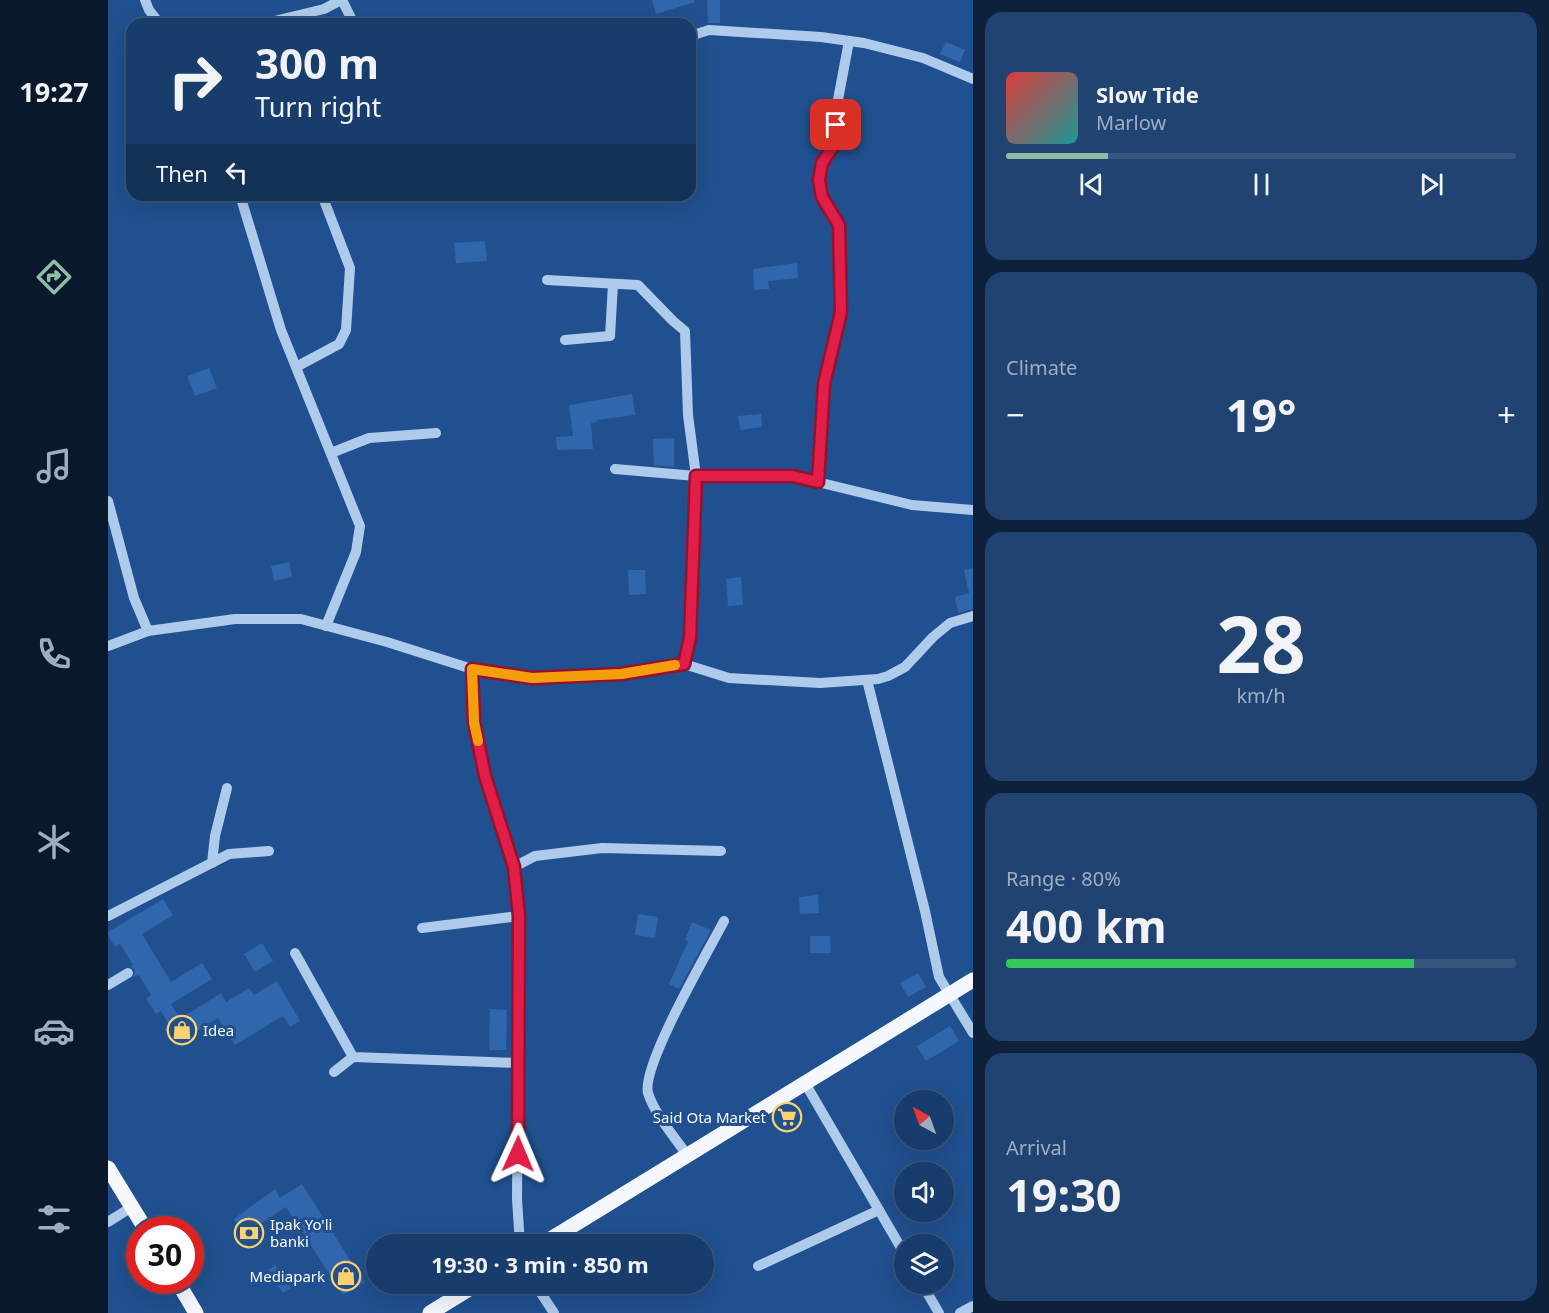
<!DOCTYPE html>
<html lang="en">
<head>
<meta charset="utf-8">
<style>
	:root { --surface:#183c6b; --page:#214371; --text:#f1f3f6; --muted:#9fadc1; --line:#36567e; --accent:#8abfa5 }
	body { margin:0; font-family:"Noto Sans",sans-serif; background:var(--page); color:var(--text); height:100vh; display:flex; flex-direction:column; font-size:22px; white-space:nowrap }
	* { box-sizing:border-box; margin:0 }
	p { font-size:20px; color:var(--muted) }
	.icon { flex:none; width:33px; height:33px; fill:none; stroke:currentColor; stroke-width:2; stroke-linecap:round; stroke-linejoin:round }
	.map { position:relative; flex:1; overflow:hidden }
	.sheet { display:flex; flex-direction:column; gap:12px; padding:12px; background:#0d213b; width:576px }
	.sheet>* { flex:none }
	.top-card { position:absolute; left:18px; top:18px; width:570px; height:183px; border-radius:18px; box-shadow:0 6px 24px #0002,0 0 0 2px var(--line); background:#183c6b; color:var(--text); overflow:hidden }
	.needle { width:39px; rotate:319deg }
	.buttons { position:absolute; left:786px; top:1090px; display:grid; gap:12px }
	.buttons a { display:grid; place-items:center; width:60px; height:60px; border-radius:50%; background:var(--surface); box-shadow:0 6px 24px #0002,0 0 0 2px var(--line); font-size:30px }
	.speed { position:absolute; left:18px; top:1216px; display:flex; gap:12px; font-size:30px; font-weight:700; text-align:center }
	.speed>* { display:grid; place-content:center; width:78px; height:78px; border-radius:50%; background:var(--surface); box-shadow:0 6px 24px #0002,0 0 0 2px var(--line); line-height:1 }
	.speed .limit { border:9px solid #d22; background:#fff; color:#111 }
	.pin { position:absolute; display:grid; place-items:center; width:51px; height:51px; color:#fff; margin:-26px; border-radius:12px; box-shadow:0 3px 9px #0006 }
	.me { position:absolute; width:66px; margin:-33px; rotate:1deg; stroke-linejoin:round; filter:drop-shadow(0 0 4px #0008) }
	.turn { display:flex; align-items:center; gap:21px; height:126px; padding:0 30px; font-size:27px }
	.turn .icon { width:78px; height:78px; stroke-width:2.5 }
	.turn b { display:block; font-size:42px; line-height:51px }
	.then { display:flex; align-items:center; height:57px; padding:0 30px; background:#0003; gap:12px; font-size:22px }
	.big { font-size:45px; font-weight:700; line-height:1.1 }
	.sheet .card { flex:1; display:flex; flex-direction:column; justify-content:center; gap:9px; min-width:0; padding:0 21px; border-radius:18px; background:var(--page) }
	.sheet .dial { align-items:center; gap:0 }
	.dial b { font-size:78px; line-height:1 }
	.song { display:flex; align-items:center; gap:18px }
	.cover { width:72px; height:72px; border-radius:9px; background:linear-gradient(135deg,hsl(0 70% 55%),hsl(180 70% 35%)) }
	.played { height:6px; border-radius:3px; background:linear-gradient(90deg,var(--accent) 20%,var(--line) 20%) }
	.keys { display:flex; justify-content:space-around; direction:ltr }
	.heat { display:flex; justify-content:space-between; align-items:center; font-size:33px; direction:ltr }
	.charge { height:9px; border-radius:4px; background:linear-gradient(90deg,#34c759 80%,var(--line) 0) }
	.trip { position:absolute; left:258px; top:1234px; width:348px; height:60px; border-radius:30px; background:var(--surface); box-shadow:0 6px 24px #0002,0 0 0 2px var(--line); font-weight:700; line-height:60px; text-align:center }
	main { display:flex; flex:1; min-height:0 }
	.tab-bar { display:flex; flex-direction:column; width:108px; justify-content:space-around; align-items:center; background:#0a182b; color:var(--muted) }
	.tab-bar .icon { width:42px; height:42px }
	.tab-bar .on { color:var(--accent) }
	.tab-bar b { font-size:27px; color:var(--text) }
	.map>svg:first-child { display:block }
	.building { fill:#3067ac }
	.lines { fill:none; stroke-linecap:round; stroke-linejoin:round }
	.minor { stroke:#afcbec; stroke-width:10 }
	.major { stroke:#f5f9ff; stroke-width:15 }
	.route-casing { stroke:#92132f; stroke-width:15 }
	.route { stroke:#e11d48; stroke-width:10 }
	.slow { stroke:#f59e0b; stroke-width:10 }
	.labels { text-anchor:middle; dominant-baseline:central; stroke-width:6; stroke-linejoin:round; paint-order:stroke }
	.poi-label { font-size:15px; fill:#fff; stroke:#20508f; text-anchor:start }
</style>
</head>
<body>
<main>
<nav class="tab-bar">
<b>19:27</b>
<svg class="icon on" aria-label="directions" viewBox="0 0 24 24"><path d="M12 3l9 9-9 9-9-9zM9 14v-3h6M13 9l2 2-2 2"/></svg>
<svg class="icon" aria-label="music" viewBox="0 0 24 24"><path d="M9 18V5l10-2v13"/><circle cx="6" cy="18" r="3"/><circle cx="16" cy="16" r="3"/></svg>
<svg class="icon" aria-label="phone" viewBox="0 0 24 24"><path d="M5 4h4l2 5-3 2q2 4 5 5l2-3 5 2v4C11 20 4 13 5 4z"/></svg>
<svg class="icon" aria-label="climate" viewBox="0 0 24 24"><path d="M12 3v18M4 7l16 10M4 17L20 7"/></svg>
<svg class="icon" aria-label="car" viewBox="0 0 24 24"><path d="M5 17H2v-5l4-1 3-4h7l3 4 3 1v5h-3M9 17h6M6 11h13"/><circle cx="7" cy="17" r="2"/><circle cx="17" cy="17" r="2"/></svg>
<svg class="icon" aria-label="filters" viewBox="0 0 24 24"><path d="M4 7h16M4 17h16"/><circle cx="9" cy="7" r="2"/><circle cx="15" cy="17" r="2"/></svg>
</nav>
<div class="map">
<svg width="865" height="1313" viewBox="0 0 865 1313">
	<rect width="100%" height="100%" fill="#20508f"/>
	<g class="building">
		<polygon points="544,0 586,0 587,2 548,14"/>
		<polygon points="599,0 612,0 612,23 600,23"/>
		<polygon points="838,42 857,50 852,62 832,54"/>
		<polygon points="377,241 379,261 348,263 346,243"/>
		<polygon points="689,263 690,278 660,281 661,289 646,290 645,269"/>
		<polygon points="101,368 109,388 87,396 79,376"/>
		<polygon points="524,394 527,415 488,420 489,422 483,423 485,449 449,450 448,437 465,436 461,405"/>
		<polygon points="653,414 654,427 632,430 630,416"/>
		<polygon points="566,438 566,467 546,465 545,439"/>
		<polygon points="181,562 184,577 166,581 163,566"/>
		<polygon points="865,568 865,609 850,613 847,597 861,593 856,570"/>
		<polygon points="520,570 537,570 538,594 521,595"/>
		<polygon points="633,577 635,605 620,606 618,579"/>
		<polygon points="710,895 711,913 692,914 691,897"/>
		<polygon points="55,899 65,915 34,934 63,982 94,963 104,979 63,1004 72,1019 113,993 118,1002 141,988 146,995 169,981 192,1021 182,1027 175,1016 127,1045 110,1018 66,1045 57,1029 62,1026 53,1011 48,1014 38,998 43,995 31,975 26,977 27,970 22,966 25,965 12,944 7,947 0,935 0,932"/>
		<polygon points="530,914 550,917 547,938 527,935"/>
		<polygon points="584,922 603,930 571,989 561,984 580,941 577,940"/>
		<polygon points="702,936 722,936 723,953 702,953"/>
		<polygon points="154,943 165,961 147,972 136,954"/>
		<polygon points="810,973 818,987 800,997 792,983"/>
		<polygon points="382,1009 399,1010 398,1050 381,1050"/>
		<polygon points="842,1026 851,1041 818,1061 809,1046"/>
		<polygon points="194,1184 256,1282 235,1295 178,1207 145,1229 152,1240 143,1245 126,1219 167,1189 172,1198"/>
		<polygon points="167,1265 183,1288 175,1293 159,1271"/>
	</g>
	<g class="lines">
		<g class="minor">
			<polyline points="37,0 41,10 52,24"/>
			<polyline points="234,0 246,24"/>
			<polyline points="154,24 216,9 233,0"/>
			<polyline points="582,36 601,30 713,37 756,43 815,58 865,79"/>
			<polyline points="132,195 173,330 252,526 248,552 218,626"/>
			<polyline points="439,280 530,285 565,321 577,331 580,415 588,476 507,469"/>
			<polyline points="457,340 502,336 505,284"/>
			<polyline points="188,367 231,344 238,330 242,268 214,195"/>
			<polyline points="223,453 261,438 328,433"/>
			<polyline points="710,482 716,384 733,312 731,225 714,197 711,180 714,163 727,145 729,105 741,41"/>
			<polyline points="0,501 26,598 40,631"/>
			<polyline points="0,646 40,631 127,619 193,619 279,642 364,669 424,678 513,674 576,664 621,678 712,683 770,679 780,676 797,667 825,637 842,623 865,616"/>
			<polyline points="576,664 582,638 588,476 685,476 804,505 865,510"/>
			<polyline points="364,669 366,722 377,776 406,867 411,916 409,1199 412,1245"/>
			<polyline points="759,680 817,911 831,977 865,1033"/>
			<polyline points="104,863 107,836 119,788"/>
			<polyline points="406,867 427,856 494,848 613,851"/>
			<polyline points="0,916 121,854 161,851"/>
			<polyline points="314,928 411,916"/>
			<polyline points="187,953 245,1057 411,1063"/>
			<polyline points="0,985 20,973"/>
			<polyline points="226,1072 245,1057"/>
			<polyline points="697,1083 796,1253"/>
			<path d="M579,1155c-13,-19 -32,-40 -39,-62 -7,-27 61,-143 76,-172"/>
			<polyline points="0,1222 24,1207"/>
			<polyline points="650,1266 771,1210"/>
			<polyline points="427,1284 446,1313"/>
			<polyline points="814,1284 831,1313"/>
			<polyline points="852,1313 865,1306"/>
		</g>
		<g class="major">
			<polyline points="0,1168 38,1230"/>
			<polyline points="433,1245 865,980"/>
			<polyline points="69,1281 88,1313"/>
			<polyline points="322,1313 369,1284"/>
		</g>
	</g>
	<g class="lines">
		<g class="route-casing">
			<polyline id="route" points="410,1154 411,916 406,867 377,776 366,722 364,669 424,678 513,674 576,664 582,638 588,476 685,476 710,482 716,384 733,312 731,225 714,197 711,180 714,163 726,145 728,125"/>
		</g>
		<use href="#route" class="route"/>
		<polyline class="slow" points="370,741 366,722 364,669 424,678 513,674 567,665"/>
	</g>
	<defs>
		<g id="shop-ring" transform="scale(1.5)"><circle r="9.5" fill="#20508f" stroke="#fad270" stroke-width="1.5"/><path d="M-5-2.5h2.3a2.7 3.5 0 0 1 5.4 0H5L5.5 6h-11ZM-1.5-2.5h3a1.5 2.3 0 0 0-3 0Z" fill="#fad270"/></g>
		<g id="supermarket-ring" transform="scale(1.5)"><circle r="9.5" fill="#20508f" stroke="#fad270" stroke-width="1.5"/><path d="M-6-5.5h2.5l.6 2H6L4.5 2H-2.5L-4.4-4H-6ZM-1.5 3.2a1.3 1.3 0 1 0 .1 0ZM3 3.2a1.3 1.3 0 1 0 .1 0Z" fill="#fad270"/></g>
		<g id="bank-ring" transform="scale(1.5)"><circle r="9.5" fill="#20508f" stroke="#fad270" stroke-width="1.5"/><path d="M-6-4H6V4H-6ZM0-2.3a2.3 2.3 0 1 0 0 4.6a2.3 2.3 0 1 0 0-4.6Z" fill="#fad270"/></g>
	</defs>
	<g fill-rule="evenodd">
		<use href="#shop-ring" x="74" y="1030"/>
		<use href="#supermarket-ring" x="679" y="1117"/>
		<use href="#bank-ring" x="141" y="1233"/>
		<use href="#shop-ring" x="238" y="1276"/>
	</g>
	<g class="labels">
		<g class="poi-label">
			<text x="95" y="1030">Idea</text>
			<text x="658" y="1117" text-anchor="end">Said Ota Market</text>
			<text x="162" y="1224">Ipak Yo'li<tspan x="162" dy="17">banki</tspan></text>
			<text x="217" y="1276" text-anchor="end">Mediapark</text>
		</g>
	</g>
</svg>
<div class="buttons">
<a><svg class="needle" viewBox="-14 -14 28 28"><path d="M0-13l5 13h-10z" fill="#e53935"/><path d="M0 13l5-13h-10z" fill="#9fadc1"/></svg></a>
<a><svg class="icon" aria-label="sound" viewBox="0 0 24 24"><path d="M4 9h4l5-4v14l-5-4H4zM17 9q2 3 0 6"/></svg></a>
<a><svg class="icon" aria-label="layers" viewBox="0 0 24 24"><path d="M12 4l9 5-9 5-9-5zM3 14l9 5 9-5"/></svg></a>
</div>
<div class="speed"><div class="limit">30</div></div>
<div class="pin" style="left:728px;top:125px;background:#d93025"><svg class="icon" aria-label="arrive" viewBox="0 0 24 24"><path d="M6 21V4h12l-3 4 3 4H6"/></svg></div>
<svg class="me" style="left:410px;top:1154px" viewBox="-20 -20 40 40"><path d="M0-17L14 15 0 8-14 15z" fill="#e11d48" stroke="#fff" stroke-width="4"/></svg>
<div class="trip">19:30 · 3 min · 850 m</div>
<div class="top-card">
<div class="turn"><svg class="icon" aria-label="right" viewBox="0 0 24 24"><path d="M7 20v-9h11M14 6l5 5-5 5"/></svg><div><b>300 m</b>Turn right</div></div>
<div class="then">Then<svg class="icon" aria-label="left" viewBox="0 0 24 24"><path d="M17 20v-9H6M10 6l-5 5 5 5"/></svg></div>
</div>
</div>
<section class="sheet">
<div class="card">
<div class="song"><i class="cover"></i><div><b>Slow Tide</b><p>Marlow</p></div></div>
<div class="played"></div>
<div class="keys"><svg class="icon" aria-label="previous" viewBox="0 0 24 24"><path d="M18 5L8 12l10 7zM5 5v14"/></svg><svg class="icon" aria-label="pause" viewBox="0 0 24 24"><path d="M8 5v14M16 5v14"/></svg><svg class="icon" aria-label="next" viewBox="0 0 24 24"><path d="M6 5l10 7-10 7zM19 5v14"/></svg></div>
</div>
<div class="card"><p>Climate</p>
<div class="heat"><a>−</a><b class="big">19°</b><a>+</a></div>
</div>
<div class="card dial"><b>28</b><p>km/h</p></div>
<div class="card"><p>Range · 80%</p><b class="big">400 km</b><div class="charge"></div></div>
<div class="card"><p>Arrival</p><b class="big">19:30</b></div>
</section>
</main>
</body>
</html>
